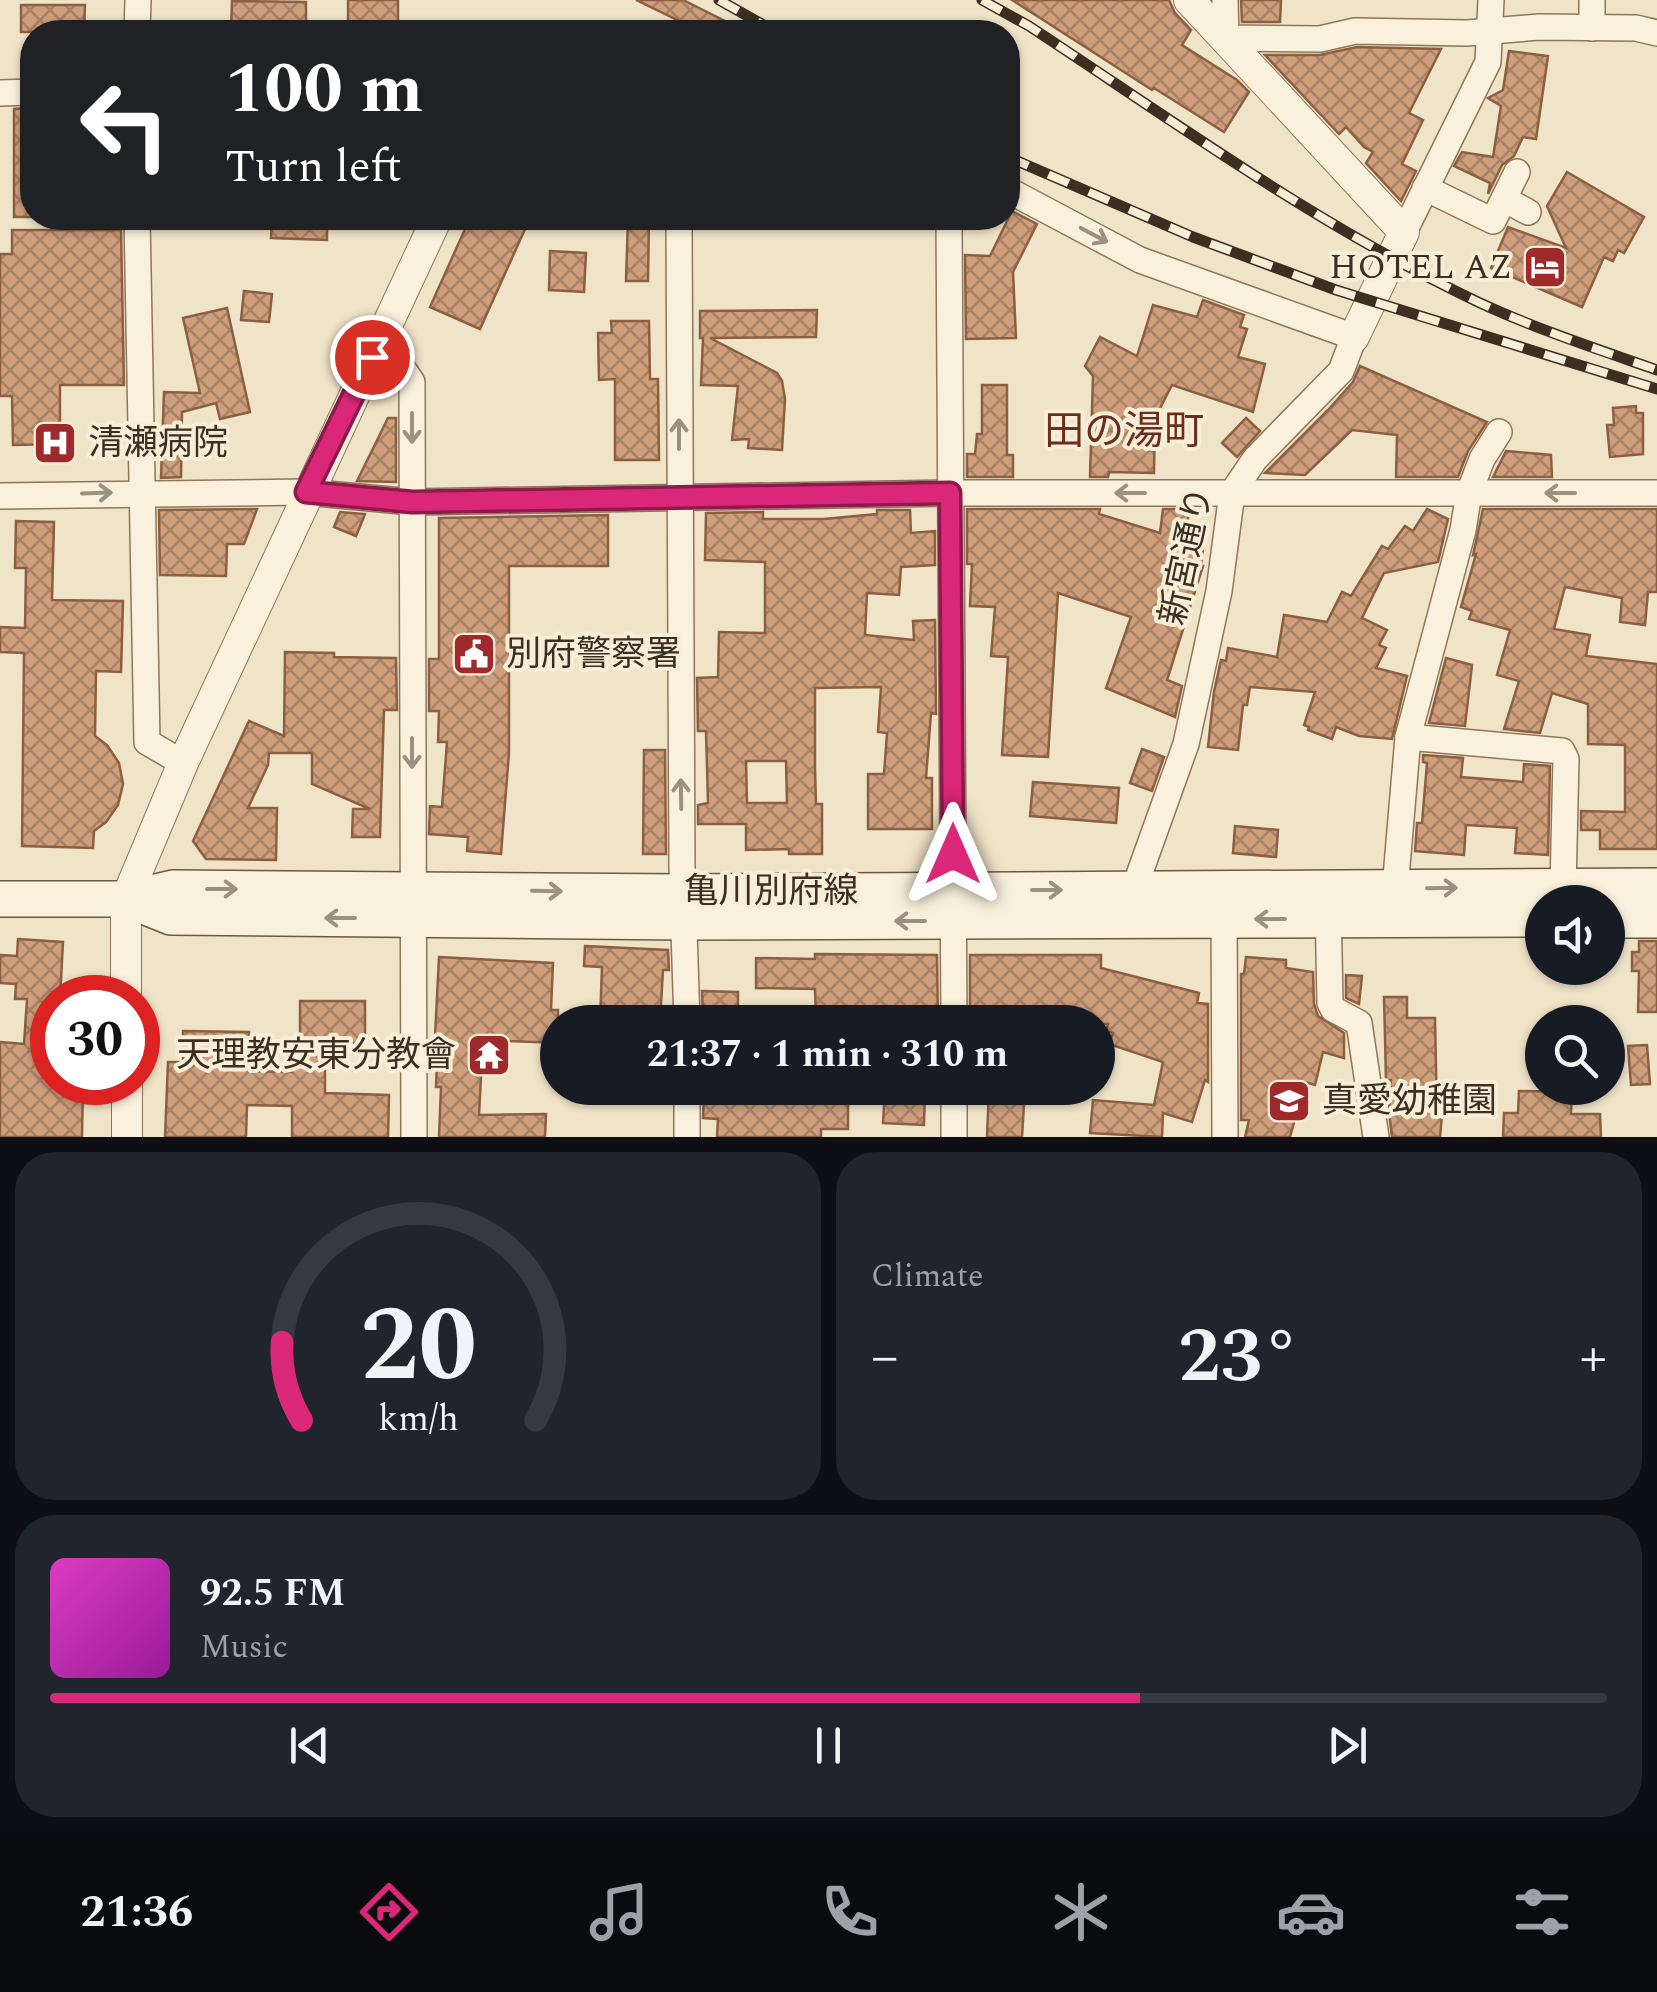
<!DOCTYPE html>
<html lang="en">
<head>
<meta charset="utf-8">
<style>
	:root { --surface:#171b24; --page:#20242c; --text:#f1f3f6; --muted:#9ea1a6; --line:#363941; --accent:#db2777 }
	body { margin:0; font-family:Spectral,"Noto Sans JP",serif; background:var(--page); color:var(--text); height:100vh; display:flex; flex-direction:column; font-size:38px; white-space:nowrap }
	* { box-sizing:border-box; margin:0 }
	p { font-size:32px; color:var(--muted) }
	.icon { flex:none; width:55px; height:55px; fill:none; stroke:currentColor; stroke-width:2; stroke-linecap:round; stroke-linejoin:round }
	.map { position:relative; height:1137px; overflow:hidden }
	.side { display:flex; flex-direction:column; gap:15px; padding:15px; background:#0d0f14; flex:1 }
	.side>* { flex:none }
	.hud { position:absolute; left:20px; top:20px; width:1000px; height:210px; border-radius:40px; box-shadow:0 2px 8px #0004; background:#202124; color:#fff; overflow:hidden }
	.controls { position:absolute; left:1525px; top:885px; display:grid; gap:20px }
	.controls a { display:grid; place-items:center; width:100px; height:100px; border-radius:50%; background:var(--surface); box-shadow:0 2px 8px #0004; font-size:50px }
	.speed { position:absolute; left:30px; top:975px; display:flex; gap:20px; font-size:50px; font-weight:700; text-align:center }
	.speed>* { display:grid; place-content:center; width:130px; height:130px; border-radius:50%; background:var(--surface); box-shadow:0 2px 8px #0004; line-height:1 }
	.speed .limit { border:15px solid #d22; background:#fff; color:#111 }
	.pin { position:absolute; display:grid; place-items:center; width:85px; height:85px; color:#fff; margin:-42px; border:5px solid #fff; border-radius:50%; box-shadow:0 2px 10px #0007 }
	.me { position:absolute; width:110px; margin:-55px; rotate:0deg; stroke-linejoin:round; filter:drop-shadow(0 0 8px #0008) }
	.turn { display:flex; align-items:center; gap:35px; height:210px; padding:0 40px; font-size:45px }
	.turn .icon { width:130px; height:130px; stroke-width:2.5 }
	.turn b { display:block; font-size:70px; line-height:85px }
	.big { font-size:75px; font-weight:700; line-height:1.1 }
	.side .tile { flex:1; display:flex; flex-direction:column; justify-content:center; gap:15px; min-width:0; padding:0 35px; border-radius:40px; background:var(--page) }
	.side .dial { align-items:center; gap:0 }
	.dial svg { height:260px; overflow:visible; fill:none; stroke:var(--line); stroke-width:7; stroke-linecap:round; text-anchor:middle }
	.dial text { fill:var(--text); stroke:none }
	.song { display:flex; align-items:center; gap:30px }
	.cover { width:120px; height:120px; border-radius:15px; background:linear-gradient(135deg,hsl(310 70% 55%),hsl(300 70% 35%)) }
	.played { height:10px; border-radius:5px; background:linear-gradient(90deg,var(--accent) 70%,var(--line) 70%) }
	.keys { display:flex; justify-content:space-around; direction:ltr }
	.heat { display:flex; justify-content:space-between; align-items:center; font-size:55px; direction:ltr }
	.side .tiles { flex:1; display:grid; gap:15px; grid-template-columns:1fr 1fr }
	.tile:last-child { grid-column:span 2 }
	.trip { position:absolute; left:540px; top:1005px; width:575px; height:100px; border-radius:50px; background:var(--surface); box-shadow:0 2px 8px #0004; font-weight:700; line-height:100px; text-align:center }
	.tab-bar { display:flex; height:160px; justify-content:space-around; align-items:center; background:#090b0e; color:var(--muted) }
	.tab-bar .icon { width:70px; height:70px }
	.tab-bar .on { color:var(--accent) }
	.tab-bar b { font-size:45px; color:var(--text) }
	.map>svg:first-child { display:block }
	.building { fill:url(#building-cross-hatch); stroke:#8d5f41; stroke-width:2.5; fill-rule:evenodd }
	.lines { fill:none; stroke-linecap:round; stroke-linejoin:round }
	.minor-casing { stroke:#8d765c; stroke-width:28 }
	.tertiary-casing { stroke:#8d765c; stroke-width:32 }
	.secondary-casing { stroke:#6f573f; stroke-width:38 }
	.minor { stroke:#faf1dc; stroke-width:25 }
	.tertiary { stroke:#faf1dc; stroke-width:30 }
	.secondary { stroke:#faf1dc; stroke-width:35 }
	.rail-casing { stroke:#3d2e20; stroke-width:11 }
	.rail { stroke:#f7eed8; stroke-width:8; stroke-dasharray:22; stroke-linecap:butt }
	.oneway { stroke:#9c907e }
	.route-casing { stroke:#8e194d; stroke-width:25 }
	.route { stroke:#db2777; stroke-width:18 }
	.labels { text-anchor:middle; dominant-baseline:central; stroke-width:8; stroke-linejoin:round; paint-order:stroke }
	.poi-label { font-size:35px; fill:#3d2e20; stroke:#f7eed8; text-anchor:start }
	.street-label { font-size:35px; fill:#3d2e20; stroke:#f7eed8 }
	.quarter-label { font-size:40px; fill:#6b2e1e; stroke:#f7eed8 }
</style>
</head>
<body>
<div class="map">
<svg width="1657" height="1137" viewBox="0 0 1657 1137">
	<defs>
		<pattern id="building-cross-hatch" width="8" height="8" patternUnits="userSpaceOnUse" patternTransform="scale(2.5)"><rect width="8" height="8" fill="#cf9f7d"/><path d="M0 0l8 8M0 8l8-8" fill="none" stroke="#a98266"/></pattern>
	</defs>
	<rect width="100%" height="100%" fill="#f0e4c8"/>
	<g class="building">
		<rect x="348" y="0" width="50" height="32"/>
		<polygon points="636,0 683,0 747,32 702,32"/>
		<polygon points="1012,0 1169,0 1175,13 1191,30 1182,45 1237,80 1249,92 1224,132 1154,88 1152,90"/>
		<polygon points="1241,0 1281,0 1280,22 1242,22"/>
		<polygon points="232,1 306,2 306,32 231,32"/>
		<polygon points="21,5 85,5 84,32 21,32"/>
		<polygon points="1357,47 1441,49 1409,113 1423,120 1402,164 1416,171 1401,201 1366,163 1373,152 1364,147 1346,127 1339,134 1265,55 1320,55"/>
		<polygon points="1509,51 1548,56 1536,139 1523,137 1514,156 1502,165 1488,194 1490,183 1454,166 1462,152 1493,157 1501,106 1488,98 1503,90"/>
		<polygon points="32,108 32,217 14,217 14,109"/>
		<polygon points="1567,172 1644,217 1624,253 1618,250 1613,261 1604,257 1582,307 1491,268 1508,227 1566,248 1547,206"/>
		<polygon points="1012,211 1037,224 1013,272 1016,338 966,339 965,255 990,256"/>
		<polygon points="272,218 327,218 327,240 271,238"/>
		<polygon points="470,218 530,218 480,329 430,307"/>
		<polygon points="628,218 649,218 648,281 626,281"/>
		<polygon points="12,230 121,230 124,385 60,385 60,444 13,445 12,396 0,396 0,254 12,254"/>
		<polygon points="550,251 586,253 584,292 549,290"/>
		<polygon points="244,291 272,294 269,322 241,320"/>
		<polygon points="1203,300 1244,315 1240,327 1247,329 1238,357 1265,364 1253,412 1172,385 1155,418 1154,473 1109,472 1108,477 1090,477 1093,376 1085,366 1100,337 1137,356 1153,305 1197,317"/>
		<polygon points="227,308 250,412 220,419 216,403 182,412 181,477 161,478 164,392 200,393 183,318"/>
		<polygon points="817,310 816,337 710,338 777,373 782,381 785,399 782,450 748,448 749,439 732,440 738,386 701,385 703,338 700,338 700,311"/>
		<polygon points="611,321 649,321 650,379 658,379 659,460 615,460 615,379 599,380 598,333 612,333"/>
		<polygon points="1360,366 1487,422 1468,451 1458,477 1396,477 1397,435 1352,430 1305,475 1265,473 1328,410 1353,382"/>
		<polygon points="982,385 1007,385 1007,455 1013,455 1013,477 967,477 967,454 975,454 977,434 982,434"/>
		<polygon points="1636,406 1636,413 1643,413 1643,454 1610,457 1607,425 1614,425 1613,408"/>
		<polygon points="388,418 396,418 396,482 357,481"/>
		<polygon points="1246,418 1260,431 1237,457 1222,443"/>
		<polygon points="1506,451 1551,455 1552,477 1493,477"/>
		<polygon points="257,509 244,544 227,544 226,576 160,575 159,510"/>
		<polygon points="967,509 1100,509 1099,514 1160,533 1163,509 1189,509 1186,536 1204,538 1201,566 1203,566 1167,680 1182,686 1175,717 1106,688 1131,617 1058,593 1048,757 1002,755 1008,657 991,656 995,607 970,606 972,564 967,564"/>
		<polygon points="1427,509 1448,519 1438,562 1384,573 1362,618 1387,630 1379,645 1386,648 1376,668 1407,676 1392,739 1359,736 1336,727 1332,739 1308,730 1309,727 1304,725 1315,692 1250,687 1247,705 1243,705 1238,750 1208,747 1214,692 1221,660 1226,661 1228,648 1277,657 1284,615 1327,622 1342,592 1351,596 1382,546 1388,549 1405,526 1413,531"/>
		<polygon points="1483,509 1657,509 1657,592 1648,592 1645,625 1620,622 1622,598 1565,587 1554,629 1590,635 1586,656 1657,664 1657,849 1600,849 1600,830 1581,830 1581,811 1625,812 1625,745 1588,744 1588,704 1552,693 1540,733 1504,729 1519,681 1497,675 1510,630 1469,619 1472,611 1461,607 1476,554 1473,555"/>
		<path d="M877,510h33l1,23 24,-2v34l-34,2 -2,28 -32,-2 -2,42 49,5 -1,-19 22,-1 1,94 -5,-1 -5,65h6v51h-64v-55h16l3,-41 -9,-1 3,-45 -66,1v80l1,36h6v50h-33v-5l-43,1v-26h-48v-19l10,-2 -2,-72h-8l-1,-53 21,-1 1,-45 46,1v-71l-60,-2 1,-47 57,-1v7h61l53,-5zM746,761h40l1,42h-40z"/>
		<polygon points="340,512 365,514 356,536 334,527"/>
		<polygon points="608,515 608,566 509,566 509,753 501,854 467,851 468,837 429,834 430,806 442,807 447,742 438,742 439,711 429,711 429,659 439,659 439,518"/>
		<polygon points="16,521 54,522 52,600 123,601 121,672 96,671 95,736 107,745 119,763 123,784 118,805 106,822 94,831 93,848 22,846 24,653 0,652 0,627 25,628 26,568 15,568"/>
		<polygon points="285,652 334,653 334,657 396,658 397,710 384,710 380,837 352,837 353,809 370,809 312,784 312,753 269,753 268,765 248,808 277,808 276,860 206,859 193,841 249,721 284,736"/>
		<polygon points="1446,658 1472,665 1465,726 1429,723"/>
		<polygon points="1142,749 1164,757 1152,791 1130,783"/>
		<polygon points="644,750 665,750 666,854 643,854"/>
		<polygon points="1423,755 1463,758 1461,777 1523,782 1524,764 1550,766 1548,855 1515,853 1517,828 1466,825 1464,855 1415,851 1417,823 1422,823 1427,763 1423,762"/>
		<polygon points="1033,782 1119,788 1116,823 1030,816"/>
		<polygon points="1235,826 1278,830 1276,857 1233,853"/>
		<polygon points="18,939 63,942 60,998 52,998 52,1082 83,1082 82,1137 0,1137 0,1042 24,1044 27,999 15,999 16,984 0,983 0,955 17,956"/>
		<polygon points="1639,941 1657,941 1657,1012 1638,1012 1639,971 1632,971 1632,952 1639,952"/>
		<polygon points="585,946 668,950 669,970 663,970 660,1022 600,1022 602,967 584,966"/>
		<polygon points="815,954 937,955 938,1022 816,1022 815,989 756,988 756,958 815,959"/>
		<polygon points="970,955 1101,955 1101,968 1199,993 1197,1003 1208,1004 1208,1082 1205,1080 1192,1122 1163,1113 1162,1137 1090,1133 1093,1100 1154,1105 1163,1062 1109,1044 1113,1033 1106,1031 1108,1024 970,1022"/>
		<polygon points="439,957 553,963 551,1010 558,1010 558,1043 483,1040 479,1115 546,1114 545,1137 439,1137 441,1087 436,1087 438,1037 435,1037"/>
		<polygon points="1246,957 1286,960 1286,968 1313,972 1314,1004 1318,1016 1344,1033 1344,1058 1323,1052 1315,1085 1305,1082 1290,1137 1245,1137 1249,1120 1241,1120 1241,974 1244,974"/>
		<polygon points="1346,975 1362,976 1359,1004 1346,998"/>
		<polygon points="702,991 738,992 738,1011 731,1011 730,1022 703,1022"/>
		<polygon points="1384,997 1407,997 1407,1018 1435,1018 1437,1115 1442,1115 1440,1137 1392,1137 1389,1112 1391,1080 1386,1080"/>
		<polygon points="300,1001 365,1001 365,1043 325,1043 325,1093 389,1095 388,1137 292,1137 292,1106 247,1105 246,1137 165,1137 168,1062 183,1062 183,1031 249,1032 248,1071 292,1072 292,1055 300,1055"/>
		<polygon points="1647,1045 1650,1084 1631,1085 1628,1046"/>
		<polygon points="704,1088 848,1090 848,1129 821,1129 821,1137 717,1137 718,1119 703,1118"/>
		<polygon points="885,1088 925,1088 924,1125 883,1123"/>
		<polygon points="989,1088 1025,1088 1022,1137 987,1137"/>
		<polygon points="1519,1091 1572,1092 1571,1114 1600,1114 1601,1137 1503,1137 1504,1113 1518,1113"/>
	</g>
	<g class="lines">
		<g class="minor-casing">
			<g id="minor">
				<polyline points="1225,0 1226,38 1320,39 1355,31 1467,33 1539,27 1636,28 1657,33"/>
				<polyline points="1592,0 1592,28"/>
				<polyline points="137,32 138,0"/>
				<polyline points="0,93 32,92"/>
				<polyline points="1425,188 1493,221 1517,172"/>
				<polyline points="1008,190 1140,260 1354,337 1341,371 1255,459 1232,493 1219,591 1186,744 1134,889"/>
				<polyline points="1504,199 1528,212"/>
				<polyline points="137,218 147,742 183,763"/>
				<polyline points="679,218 682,869 687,1022"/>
				<polyline points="949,218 954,1022"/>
				<polyline points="1404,232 1488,62 1491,0"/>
				<polyline points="371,357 399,363 412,382 414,1137"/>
				<polyline points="0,496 306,492 412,502 951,493 1657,493"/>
				<polyline points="1408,737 1562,751 1566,759 1563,888"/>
				<polyline points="1395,889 1408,737 1463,530 1469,493 1482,459 1499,432"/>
				<polyline points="1328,904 1330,1003 1333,1009 1359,1023 1376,1137"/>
				<polyline points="1224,905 1225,1137"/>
				<polyline points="954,1088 954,1137"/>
				<polyline points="687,1137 687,1088"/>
			</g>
		</g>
		<g class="tertiary-casing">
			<g id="tertiary">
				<polyline points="1189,0 1404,232 1354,337"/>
				<polyline points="126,998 126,899 183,763 437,218"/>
				<polyline points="127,1082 127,1137"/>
			</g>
		</g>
		<g class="secondary-casing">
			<g id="secondary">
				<polyline points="0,899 126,899 173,888 683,892 1657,886"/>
				<polyline points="126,899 171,917 685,922 1542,919"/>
				<polyline points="1608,920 1657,920"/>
			</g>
		</g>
		<use href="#minor" class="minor"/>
		<use href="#tertiary" class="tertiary"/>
		<use href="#secondary" class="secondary"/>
		<g class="rail-casing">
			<g id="rail">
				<polyline points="719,0 776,32"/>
				<path d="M982,0l47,26c146,96 291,201 449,276 58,27 119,47 179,68"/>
				<polyline points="1008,157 1193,237 1336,290 1657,389"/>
			</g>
		</g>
		<use href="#rail" class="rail"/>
	</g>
	<defs><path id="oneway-shaft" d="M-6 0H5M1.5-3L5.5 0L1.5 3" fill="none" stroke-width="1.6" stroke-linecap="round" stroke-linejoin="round" transform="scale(2.5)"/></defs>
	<g class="oneway">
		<use href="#oneway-shaft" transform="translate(1094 235) rotate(28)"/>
		<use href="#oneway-shaft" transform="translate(412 428) rotate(90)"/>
		<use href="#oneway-shaft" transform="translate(679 434) rotate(-90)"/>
		<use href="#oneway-shaft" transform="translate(97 493) rotate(-2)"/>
		<use href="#oneway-shaft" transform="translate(1130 493) rotate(180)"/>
		<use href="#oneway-shaft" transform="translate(1560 493) rotate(-180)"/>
		<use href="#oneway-shaft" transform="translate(412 753) rotate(90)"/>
		<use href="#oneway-shaft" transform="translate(681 794) rotate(-91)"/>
		<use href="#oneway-shaft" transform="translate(1442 888) rotate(-1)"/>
		<use href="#oneway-shaft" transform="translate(222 889)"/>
		<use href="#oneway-shaft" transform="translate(1047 890)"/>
		<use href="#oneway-shaft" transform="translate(547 891) rotate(1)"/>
		<use href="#oneway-shaft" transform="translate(340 918) rotate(-180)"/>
		<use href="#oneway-shaft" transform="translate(1270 919) rotate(-180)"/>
		<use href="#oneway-shaft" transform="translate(910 921) rotate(180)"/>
	</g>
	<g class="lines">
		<g class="route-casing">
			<polyline id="route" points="372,357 306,492 412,502 950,493 953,854"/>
		</g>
		<use href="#route" class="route"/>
	</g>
	<defs>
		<g id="hotel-square" transform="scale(2.25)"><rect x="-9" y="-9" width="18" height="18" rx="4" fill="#9e2a2b" stroke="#f7eed8"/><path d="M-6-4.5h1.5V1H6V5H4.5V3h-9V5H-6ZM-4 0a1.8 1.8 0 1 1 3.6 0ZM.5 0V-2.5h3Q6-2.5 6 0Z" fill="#fff"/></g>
		<g id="hospital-square" transform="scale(2.25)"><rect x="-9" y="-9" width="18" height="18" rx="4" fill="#9e2a2b" stroke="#f7eed8"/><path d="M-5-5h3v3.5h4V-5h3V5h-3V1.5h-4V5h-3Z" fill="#fff"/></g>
		<g id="civic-square" transform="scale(2.25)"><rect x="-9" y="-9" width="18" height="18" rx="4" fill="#9e2a2b" stroke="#f7eed8"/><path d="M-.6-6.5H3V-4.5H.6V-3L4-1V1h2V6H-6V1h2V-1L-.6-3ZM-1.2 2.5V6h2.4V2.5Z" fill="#fff"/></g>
		<g id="temple-square" transform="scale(2.25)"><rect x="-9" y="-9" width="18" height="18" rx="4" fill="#9e2a2b" stroke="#f7eed8"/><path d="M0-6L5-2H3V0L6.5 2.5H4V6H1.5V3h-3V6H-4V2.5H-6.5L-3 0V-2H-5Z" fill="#fff"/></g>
		<g id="school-square" transform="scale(2.25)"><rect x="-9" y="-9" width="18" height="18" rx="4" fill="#9e2a2b" stroke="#f7eed8"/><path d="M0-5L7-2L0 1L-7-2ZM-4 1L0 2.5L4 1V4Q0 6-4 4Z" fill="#fff"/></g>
	</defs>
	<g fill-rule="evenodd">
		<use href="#hotel-square" x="1545" y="267"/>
		<use href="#hospital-square" x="55" y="443"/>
		<use href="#civic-square" x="474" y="654"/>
		<use href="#temple-square" x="489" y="1055"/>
		<use href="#school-square" x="1289" y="1101"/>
	</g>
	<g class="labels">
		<g class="poi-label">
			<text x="1512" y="267" text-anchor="end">HOTEL AZ</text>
			<text x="88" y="443">清瀬病院</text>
			<text x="506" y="654">別府警察署</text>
			<text x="456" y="1055" text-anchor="end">天理教安東分教會</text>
			<text x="1322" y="1101">真愛幼稚園</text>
		</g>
		<g class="street-label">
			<text transform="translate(1187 556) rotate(-78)">新宮通り</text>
			<text x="771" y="891">亀川別府線</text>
		</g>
		<g class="quarter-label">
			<text x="1124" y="432">田の湯町</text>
		</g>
	</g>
</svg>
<div class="controls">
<a><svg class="icon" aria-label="sound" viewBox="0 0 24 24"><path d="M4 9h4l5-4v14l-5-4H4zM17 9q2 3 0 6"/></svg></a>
<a><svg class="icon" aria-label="search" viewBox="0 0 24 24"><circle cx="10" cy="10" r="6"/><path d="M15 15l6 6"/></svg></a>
</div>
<div class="speed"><div class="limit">30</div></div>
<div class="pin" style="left:372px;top:357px;background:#d93025"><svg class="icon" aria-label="arrive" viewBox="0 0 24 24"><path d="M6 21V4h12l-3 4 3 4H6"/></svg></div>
<svg class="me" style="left:953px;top:854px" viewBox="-20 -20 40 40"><path d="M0-17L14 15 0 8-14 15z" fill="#db2777" stroke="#fff" stroke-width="4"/></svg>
<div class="trip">21:37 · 1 min · 310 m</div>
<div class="hud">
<div class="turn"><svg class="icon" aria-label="left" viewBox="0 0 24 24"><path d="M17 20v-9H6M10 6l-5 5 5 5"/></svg><div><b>100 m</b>Turn left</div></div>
</div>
</div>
<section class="side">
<div class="tiles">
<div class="tile dial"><svg viewBox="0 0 100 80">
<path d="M14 69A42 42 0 1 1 86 69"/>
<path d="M14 69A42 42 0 0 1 8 45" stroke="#db2777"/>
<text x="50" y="56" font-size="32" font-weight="700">20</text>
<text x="50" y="72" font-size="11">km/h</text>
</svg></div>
<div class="tile"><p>Climate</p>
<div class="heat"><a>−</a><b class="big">23°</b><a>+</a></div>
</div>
<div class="tile">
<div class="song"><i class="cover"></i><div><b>92.5 FM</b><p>Music</p></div></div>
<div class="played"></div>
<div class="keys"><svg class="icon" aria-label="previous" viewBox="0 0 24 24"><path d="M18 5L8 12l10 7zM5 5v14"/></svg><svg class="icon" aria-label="pause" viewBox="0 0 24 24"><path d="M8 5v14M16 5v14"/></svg><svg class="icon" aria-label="next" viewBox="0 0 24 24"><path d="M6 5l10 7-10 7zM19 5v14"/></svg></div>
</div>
</div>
</section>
<nav class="tab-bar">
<b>21:36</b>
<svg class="icon on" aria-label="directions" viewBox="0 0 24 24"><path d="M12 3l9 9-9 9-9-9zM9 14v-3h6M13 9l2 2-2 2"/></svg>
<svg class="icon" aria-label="music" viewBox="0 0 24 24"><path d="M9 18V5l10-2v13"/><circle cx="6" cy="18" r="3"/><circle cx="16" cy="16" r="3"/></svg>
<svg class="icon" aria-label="phone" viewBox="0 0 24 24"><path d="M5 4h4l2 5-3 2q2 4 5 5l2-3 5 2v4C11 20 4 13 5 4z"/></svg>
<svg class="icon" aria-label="climate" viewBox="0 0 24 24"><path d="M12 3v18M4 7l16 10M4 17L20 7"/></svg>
<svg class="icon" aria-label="car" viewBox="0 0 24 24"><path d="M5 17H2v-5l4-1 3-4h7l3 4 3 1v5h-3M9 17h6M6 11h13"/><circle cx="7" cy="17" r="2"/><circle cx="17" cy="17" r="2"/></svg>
<svg class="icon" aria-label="filters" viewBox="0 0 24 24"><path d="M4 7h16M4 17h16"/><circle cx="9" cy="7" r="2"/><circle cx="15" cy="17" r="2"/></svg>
</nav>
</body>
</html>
